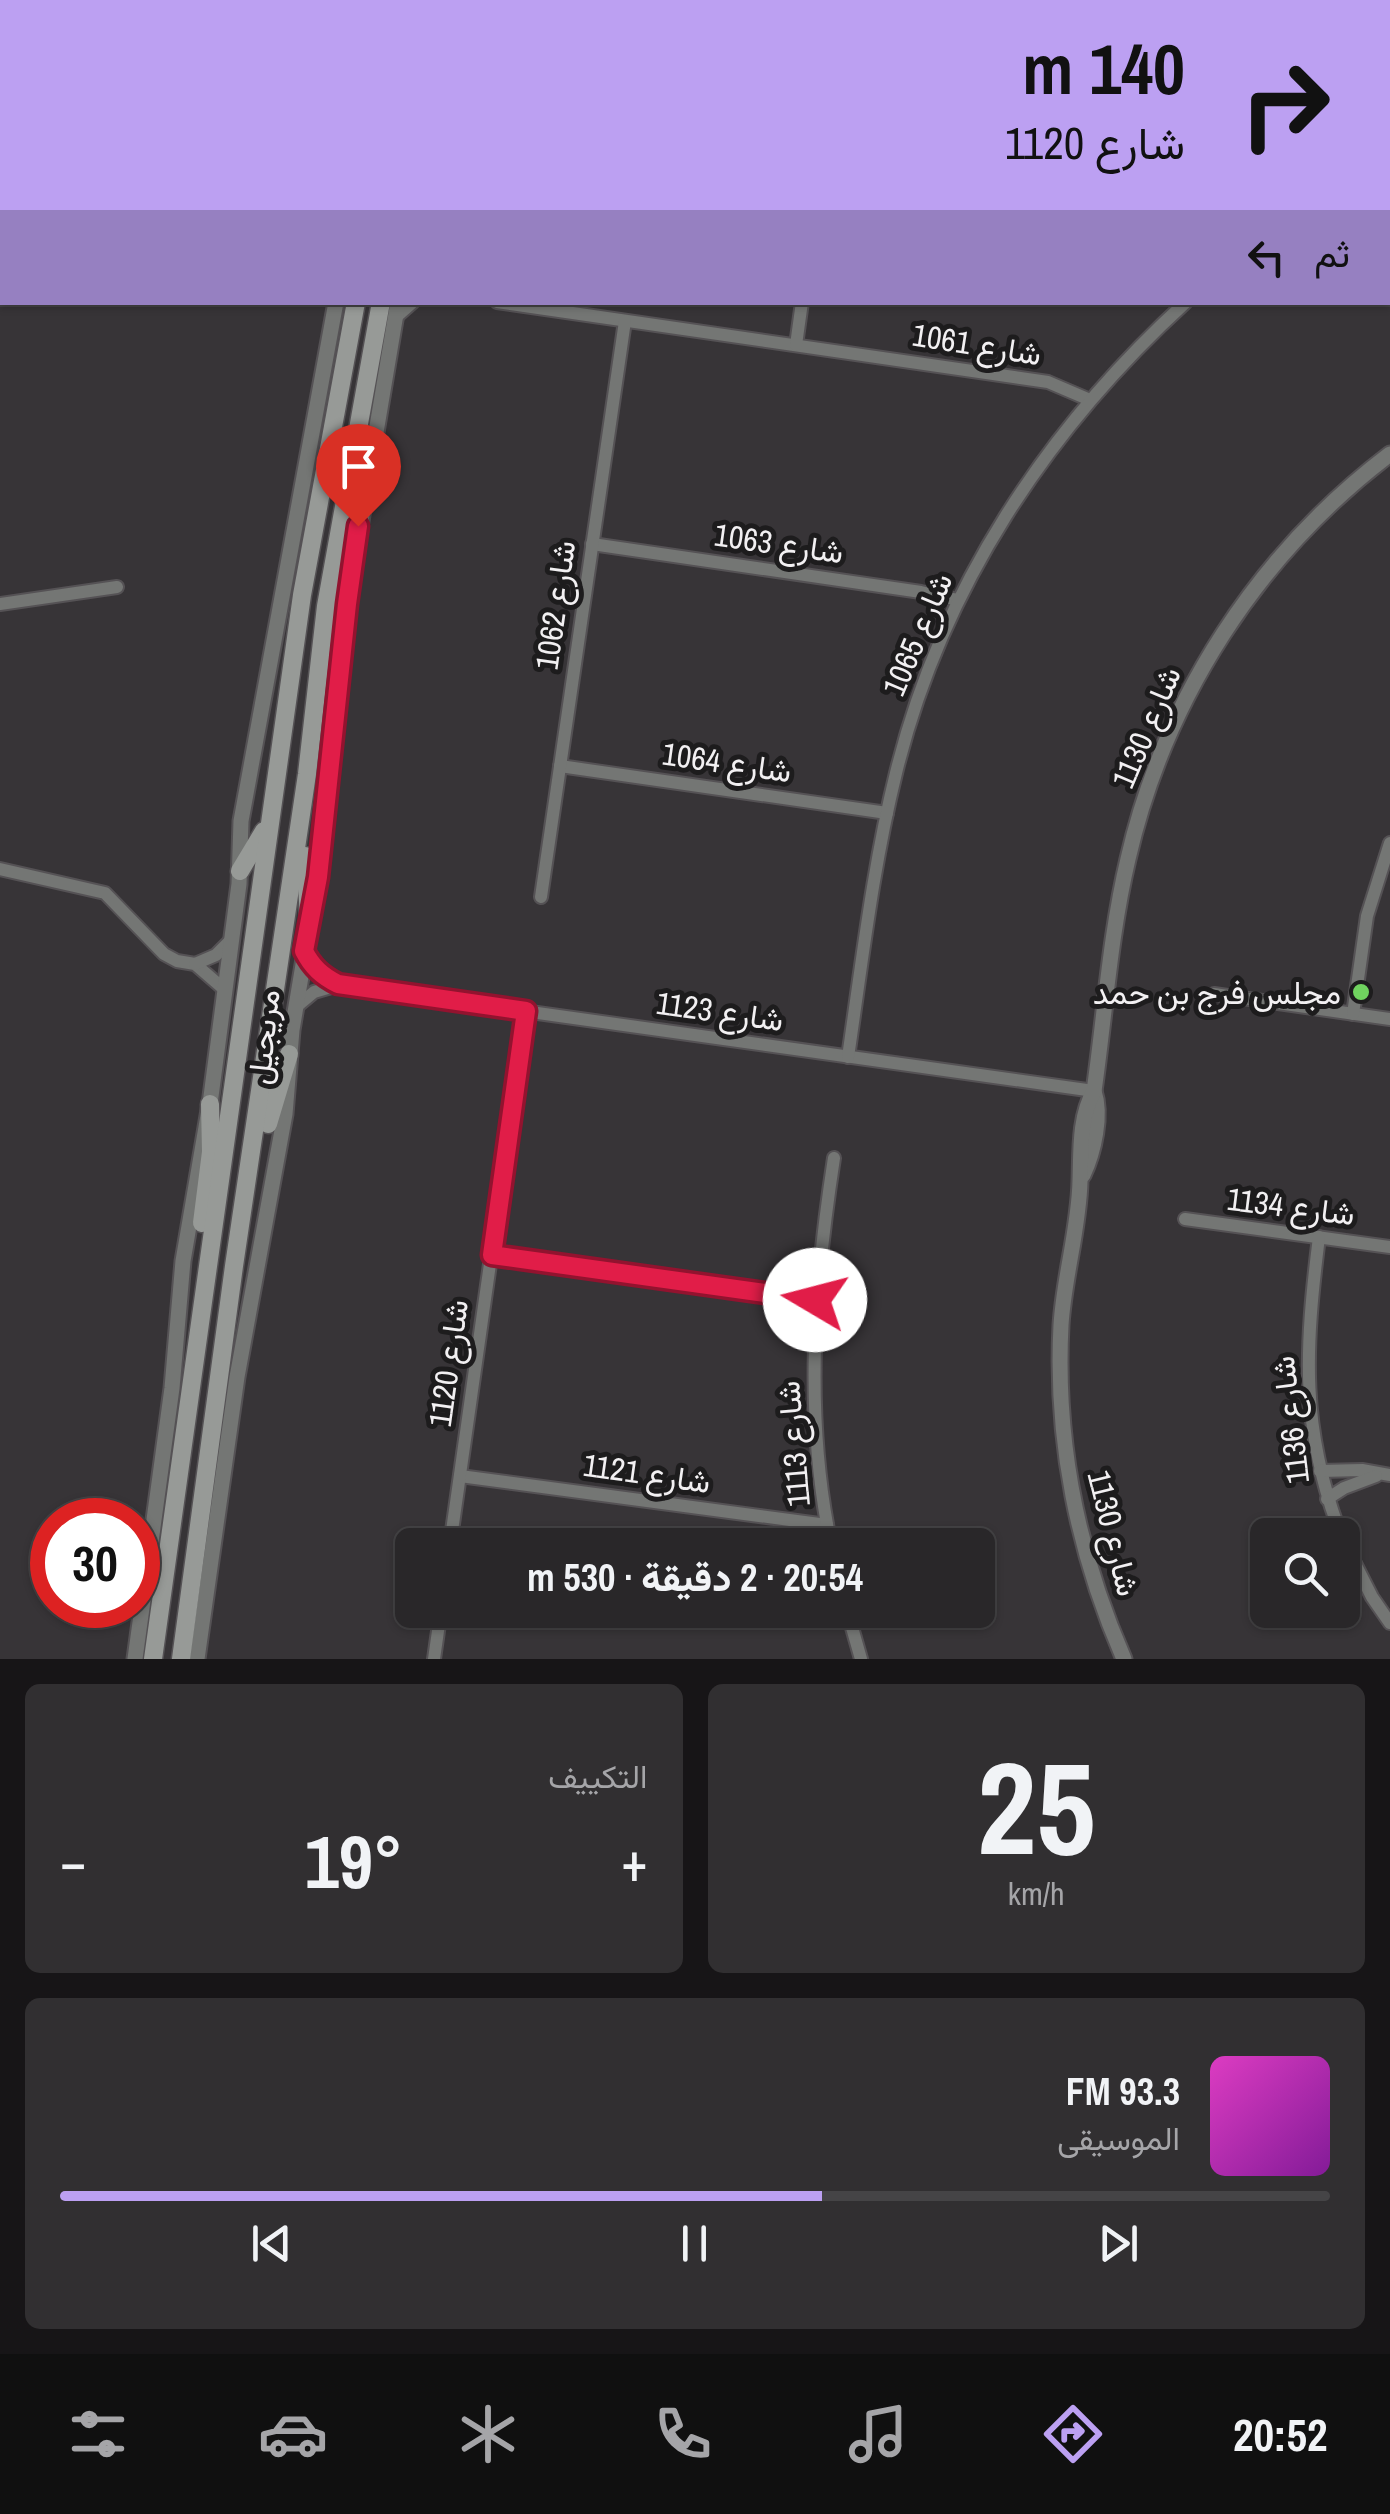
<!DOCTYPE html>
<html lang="ar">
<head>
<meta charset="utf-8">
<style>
	:root { --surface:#292729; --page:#312f31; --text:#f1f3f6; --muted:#a5a5a8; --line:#454446; --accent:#bca0f2 }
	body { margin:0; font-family:"Archivo Narrow",Vazirmatn,sans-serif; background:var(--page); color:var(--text); direction:rtl; height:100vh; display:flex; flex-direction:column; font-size:38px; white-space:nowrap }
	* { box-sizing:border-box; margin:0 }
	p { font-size:32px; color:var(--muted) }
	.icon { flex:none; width:55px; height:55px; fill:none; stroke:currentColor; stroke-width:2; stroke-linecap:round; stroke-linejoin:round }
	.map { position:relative; height:1659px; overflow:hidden; direction:ltr }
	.details { display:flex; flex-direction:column; gap:25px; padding:25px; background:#171517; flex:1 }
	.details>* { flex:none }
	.guide { position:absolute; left:0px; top:0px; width:1390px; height:305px; box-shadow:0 2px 8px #0004,0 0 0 2px var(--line); direction:rtl; background:#bca0f2; color:#111; overflow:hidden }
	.fabs { position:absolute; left:1250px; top:1518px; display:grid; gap:20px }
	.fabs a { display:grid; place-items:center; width:110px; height:110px; border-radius:15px; background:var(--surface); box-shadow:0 2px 8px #0004,0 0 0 2px var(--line); font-size:50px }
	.speed { position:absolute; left:30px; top:1498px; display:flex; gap:20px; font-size:50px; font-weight:700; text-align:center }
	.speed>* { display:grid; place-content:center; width:130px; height:130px; border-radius:50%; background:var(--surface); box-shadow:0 2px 8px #0004,0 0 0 2px var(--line); line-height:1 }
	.speed .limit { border:15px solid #d22; background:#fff; color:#111 }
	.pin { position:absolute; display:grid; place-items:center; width:85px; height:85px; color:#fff; margin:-102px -42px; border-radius:50% 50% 50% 0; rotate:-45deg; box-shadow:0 0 10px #0007 }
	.pin .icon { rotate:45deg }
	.me { position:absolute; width:110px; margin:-55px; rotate:278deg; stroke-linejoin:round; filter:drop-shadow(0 0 8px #0008) }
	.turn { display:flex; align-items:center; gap:35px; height:210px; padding:0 40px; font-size:45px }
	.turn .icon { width:130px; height:130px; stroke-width:2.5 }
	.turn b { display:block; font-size:70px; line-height:85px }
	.then { display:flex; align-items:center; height:95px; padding:0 40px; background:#0003; gap:20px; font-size:38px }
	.big { font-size:75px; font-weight:800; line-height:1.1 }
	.details .card { flex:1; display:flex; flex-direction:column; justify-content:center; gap:15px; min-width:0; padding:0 35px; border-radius:15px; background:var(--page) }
	.details .dial { align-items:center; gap:0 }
	.dial b { font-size:130px; line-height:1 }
	.song { display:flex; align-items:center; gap:30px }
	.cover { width:120px; height:120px; border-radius:15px; background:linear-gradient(135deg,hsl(310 70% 55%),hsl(290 70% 35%)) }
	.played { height:10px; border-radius:5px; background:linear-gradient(90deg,var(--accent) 60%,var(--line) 60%) }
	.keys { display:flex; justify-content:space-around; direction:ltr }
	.heat { display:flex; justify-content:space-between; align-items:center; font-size:55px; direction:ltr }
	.details .tiles { flex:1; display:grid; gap:25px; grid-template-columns:1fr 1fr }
	.card:last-child { grid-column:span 2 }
	.trip { position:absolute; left:395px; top:1528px; width:600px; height:100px; border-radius:15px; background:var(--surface); box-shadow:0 2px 8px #0004,0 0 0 2px var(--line); font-weight:800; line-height:100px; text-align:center; direction:rtl }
	.tab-bar { display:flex; height:160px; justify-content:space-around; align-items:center; background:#101010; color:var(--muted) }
	.tab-bar .icon { width:70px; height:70px }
	.tab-bar .active { color:var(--accent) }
	.tab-bar b { font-size:45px; color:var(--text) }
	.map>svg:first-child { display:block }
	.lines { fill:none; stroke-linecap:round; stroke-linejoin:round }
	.minor-casing { stroke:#555255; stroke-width:16 }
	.tertiary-casing { stroke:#555255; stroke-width:19 }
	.secondary-casing { stroke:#555255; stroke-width:21 }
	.minor { stroke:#747674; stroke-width:12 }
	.tertiary { stroke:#747674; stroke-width:15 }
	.secondary { stroke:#979a97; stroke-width:18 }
	.route-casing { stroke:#92132f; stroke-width:25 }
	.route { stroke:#e11d48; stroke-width:18 }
	.poi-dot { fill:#70d35f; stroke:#1d1c1d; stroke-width:4 }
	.labels { text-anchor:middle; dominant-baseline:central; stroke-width:10; stroke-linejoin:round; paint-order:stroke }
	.street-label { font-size:32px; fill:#f2f0f2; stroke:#1d1c1d }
	.poi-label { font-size:32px; fill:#f2f0f2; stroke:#1d1c1d; text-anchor:end }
</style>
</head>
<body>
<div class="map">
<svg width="1390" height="1659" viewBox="0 0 1390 1659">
	<rect width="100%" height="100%" fill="#373437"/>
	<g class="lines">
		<g class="minor-casing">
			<g id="minor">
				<polyline points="671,2 671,0"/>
				<polyline points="1214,2 1218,0"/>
				<polyline points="1388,168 1390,167"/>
				<polyline points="497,302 1048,382 1090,400"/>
				<polyline points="396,317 413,302"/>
				<polyline points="796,345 802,302"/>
				<polyline points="592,544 921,592 958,600"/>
				<polyline points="0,604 117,587"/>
				<polyline points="560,766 887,813"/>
				<polyline points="0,869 105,893 164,954 177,961 195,964 225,990"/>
				<polyline points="541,897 625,321"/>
				<polyline points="304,952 317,971 338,985"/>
				<polyline points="195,964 216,955 232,939"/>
				<polyline points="1214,994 1390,1019"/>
				<polyline points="296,1007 314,992 338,985 1094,1091"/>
				<polyline points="1353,1014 1367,916 1390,843"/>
				<path d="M848,1057c14,-95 25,-191 48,-284 45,-184 151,-344 290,-471"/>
				<polyline points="1185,1219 1390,1247"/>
				<path d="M1319,1237c-14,112 -19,191 22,298"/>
				<polyline points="492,1255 815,1300"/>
				<polyline points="1320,1471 1362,1470 1390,1475"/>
				<polyline points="460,1476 827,1525"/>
				<polyline points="1327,1499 1344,1488 1376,1476"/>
				<polyline points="1342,1538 1372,1597 1390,1623"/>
				<polyline points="450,1545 526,1011"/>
				<path d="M831,1545c-27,-129 -17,-258 3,-387"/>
				<polyline points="847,1610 861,1659"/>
				<polyline points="434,1659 441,1610"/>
			</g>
		</g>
		<g class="tertiary-casing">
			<g id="tertiary">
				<polyline points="445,2 446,0"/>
				<path d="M1083,1175c11,-23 19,-60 11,-84"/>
				<polyline points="135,1659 172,1388 183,1261 210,1104 239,884 241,821 336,302"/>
				<polyline points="197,1659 237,1377 285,1114 292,1030 321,858 347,604 398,302"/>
				<path d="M1124,1659c-46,-105 -69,-219 -63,-334 3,-49 18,-96 19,-144 1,-29 -1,-64 14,-90 11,-77 16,-156 34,-232 37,-161 130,-305 262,-405"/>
			</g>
		</g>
		<g class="secondary-casing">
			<g id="secondary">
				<polyline points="377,1 377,2"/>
				<polyline points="400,2 400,0"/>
				<polyline points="424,2 425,0"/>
				<polyline points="305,856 309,916"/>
				<polyline points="240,871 264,831"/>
				<polyline points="268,1124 289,1054"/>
				<polyline points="202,1223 211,1152 210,1104"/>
				<polyline points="153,1659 302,595 356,302"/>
				<polyline points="181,1659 234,1266 307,774 326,606 381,302"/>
			</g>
		</g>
		<use href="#minor" class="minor"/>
		<use href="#tertiary" class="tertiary"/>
		<use href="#secondary" class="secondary"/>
	</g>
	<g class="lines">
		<g class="route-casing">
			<path id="route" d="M358,526l-11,78 -29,273 -14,74c8,16 18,25 34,33l188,27 -34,244 323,45"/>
		</g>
		<use href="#route" class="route"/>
	</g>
	<circle class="poi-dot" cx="1361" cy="992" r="10"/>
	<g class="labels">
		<g class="street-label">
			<text transform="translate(977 344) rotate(9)">شارع 1061</text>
			<text transform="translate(779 543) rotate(8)">شارع 1063</text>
			<text transform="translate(555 605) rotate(-82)">شارع 1062</text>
			<text transform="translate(917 634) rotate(-67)">شارع 1065</text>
			<text transform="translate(1146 727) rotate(-67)">شارع 1130</text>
			<text transform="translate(727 762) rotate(8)">شارع 1064</text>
			<text transform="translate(720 1011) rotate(8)">شارع 1123</text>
			<text transform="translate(263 1037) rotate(-84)">مريجيل</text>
			<text transform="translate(1291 1206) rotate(7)">شارع 1134</text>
			<text transform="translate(448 1363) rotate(-82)">شارع 1120</text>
			<text transform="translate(1290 1420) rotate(-97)">شارع 1136</text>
			<text transform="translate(793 1444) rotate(-95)">شارع 1113</text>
			<text transform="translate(647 1473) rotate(8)">شارع 1121</text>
			<text transform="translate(1114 1533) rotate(76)">شارع 1130</text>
		</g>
		<g class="poi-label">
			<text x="1341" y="992">مجلس فرج بن حمد</text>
		</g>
	</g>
</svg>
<div class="fabs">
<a><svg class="icon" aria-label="search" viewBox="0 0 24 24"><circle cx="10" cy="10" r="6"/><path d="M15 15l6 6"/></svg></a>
</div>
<div class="speed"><div class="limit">30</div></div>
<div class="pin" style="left:358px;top:526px;background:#d93025"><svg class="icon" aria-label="arrive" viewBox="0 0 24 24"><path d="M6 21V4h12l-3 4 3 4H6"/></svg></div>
<svg class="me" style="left:815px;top:1300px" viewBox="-20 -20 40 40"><circle r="19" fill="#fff"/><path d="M0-13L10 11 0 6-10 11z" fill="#e11d48"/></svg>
<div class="trip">20:54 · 2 دقيقة · 530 m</div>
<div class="guide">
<div class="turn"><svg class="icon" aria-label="right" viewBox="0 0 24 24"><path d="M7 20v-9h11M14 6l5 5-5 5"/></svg><div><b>140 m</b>شارع 1120</div></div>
<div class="then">ثم<svg class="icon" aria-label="left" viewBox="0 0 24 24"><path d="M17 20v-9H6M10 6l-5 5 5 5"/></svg></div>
</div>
</div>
<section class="details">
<div class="tiles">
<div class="card dial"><b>25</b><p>km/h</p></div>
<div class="card"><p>التكييف</p>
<div class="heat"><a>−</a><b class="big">19°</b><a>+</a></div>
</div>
<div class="card">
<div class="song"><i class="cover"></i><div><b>93.3 FM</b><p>الموسيقى</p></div></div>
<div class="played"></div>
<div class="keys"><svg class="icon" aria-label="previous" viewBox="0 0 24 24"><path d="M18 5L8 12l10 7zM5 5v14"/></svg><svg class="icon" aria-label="pause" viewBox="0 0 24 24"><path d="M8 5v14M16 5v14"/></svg><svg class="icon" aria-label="next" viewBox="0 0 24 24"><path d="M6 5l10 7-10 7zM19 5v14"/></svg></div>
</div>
</div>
</section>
<nav class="tab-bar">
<b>20:52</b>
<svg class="icon active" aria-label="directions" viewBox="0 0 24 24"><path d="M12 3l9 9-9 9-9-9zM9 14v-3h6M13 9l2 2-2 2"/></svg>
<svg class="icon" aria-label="music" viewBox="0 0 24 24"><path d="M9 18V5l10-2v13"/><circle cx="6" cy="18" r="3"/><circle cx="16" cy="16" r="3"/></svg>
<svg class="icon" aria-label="phone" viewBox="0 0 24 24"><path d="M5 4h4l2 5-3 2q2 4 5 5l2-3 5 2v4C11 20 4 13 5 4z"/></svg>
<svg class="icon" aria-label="climate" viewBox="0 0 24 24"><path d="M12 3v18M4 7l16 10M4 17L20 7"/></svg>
<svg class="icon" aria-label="car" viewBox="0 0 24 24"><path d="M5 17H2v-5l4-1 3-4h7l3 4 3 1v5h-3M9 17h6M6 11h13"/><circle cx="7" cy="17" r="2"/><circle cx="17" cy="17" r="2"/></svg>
<svg class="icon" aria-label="filters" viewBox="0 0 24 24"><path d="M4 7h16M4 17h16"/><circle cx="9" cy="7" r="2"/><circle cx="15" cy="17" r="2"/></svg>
</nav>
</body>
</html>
